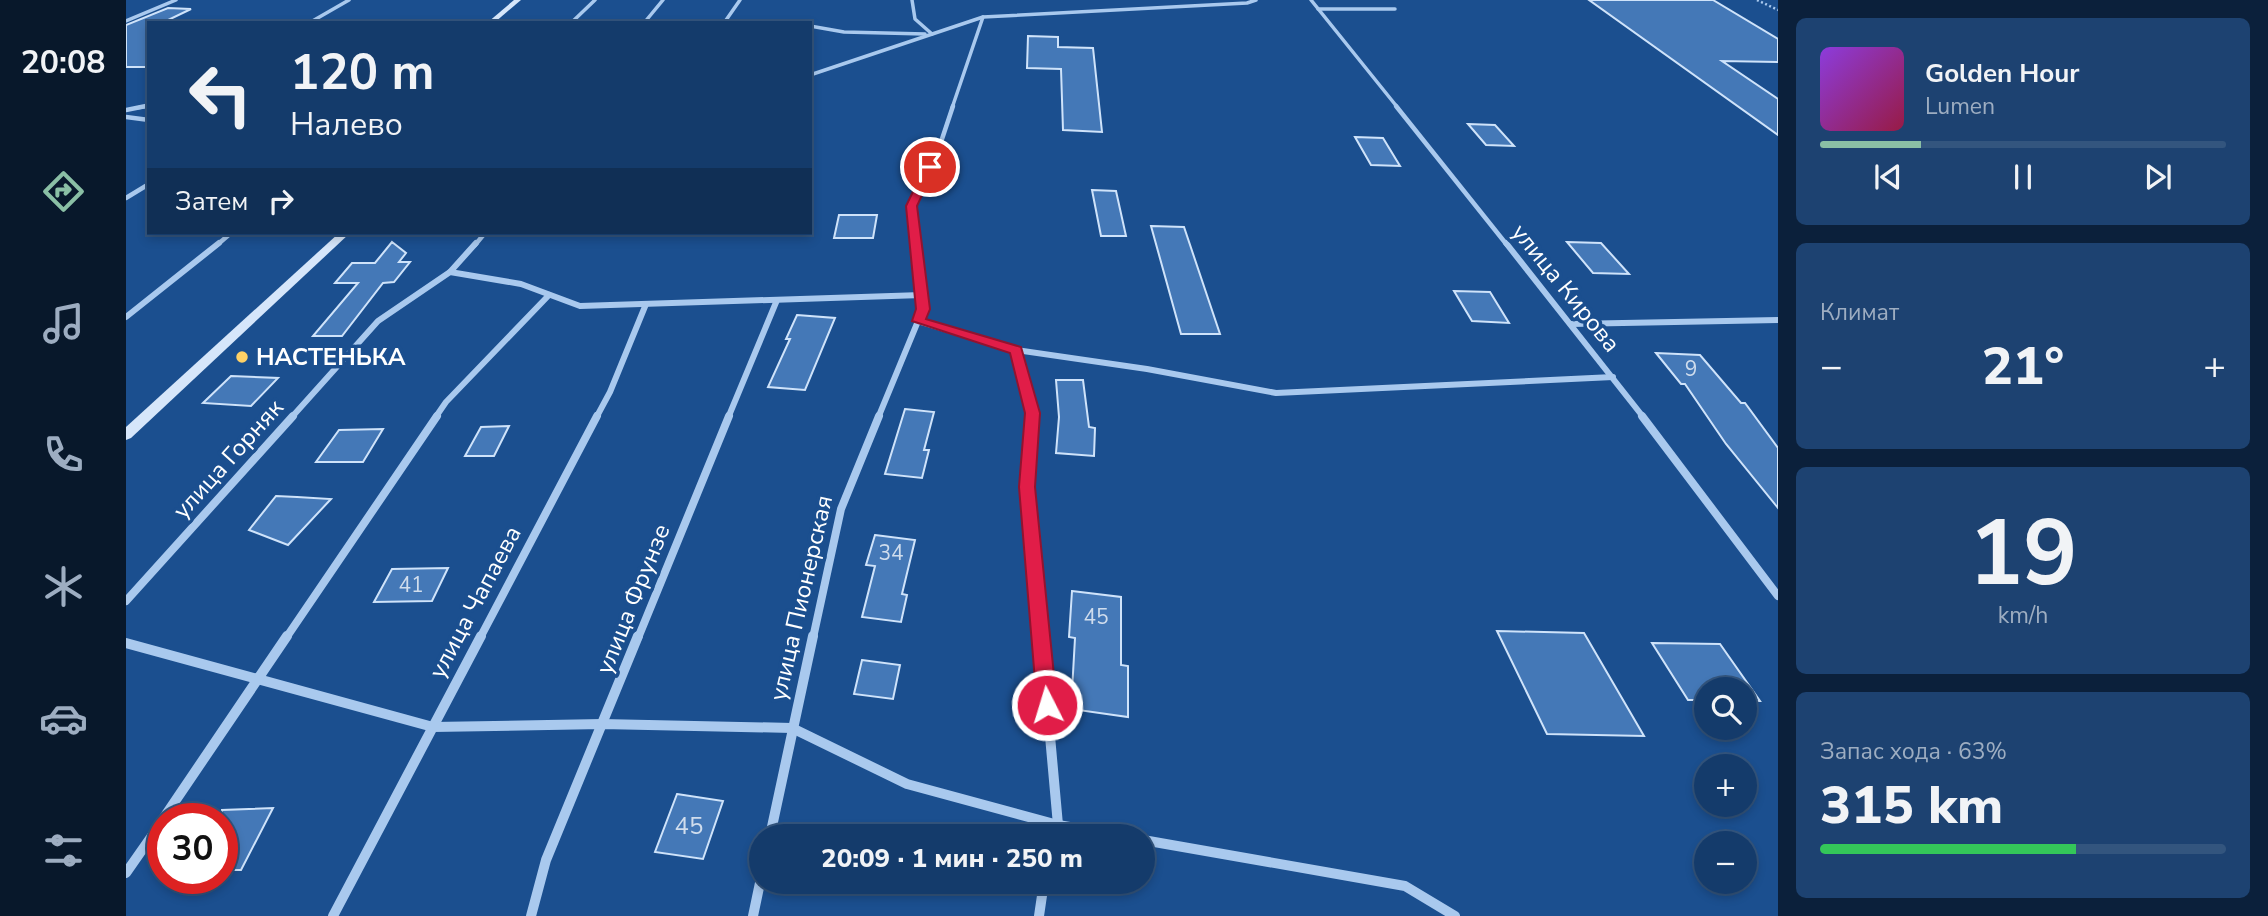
<!DOCTYPE html>
<html lang="ru">
<head>
<meta charset="utf-8">
<style>
	:root { --surface:#143b6b; --page:#1d4271; --text:#f1f3f6; --muted:#9dadc1; --line:#33557e; --accent:#8abfa5 }
	body { margin:0; font-family:"Nunito Sans",sans-serif; background:var(--page); color:var(--text); height:100vh; display:flex; flex-direction:column; font-size:26px; white-space:nowrap }
	* { box-sizing:border-box; margin:0 }
	p { font-size:23px; color:var(--muted) }
	.icon { flex:none; width:38px; height:38px; fill:none; stroke:currentColor; stroke-width:2; stroke-linecap:round; stroke-linejoin:round }
	.map { position:relative; flex:1; overflow:hidden }
	.side { display:flex; flex-direction:column; gap:18px; padding:18px; background:#0b203b; width:490px }
	.side>* { flex:none }
	.top-card { position:absolute; left:21px; top:21px; width:665px; height:214px; border-radius:0px; box-shadow:0 4px 10px #0003,0 0 0 2px var(--line); background:#143b6b; color:var(--text); overflow:hidden }
	.tools { position:absolute; left:1568px; top:677px; display:grid; gap:14px }
	.tools a { display:grid; place-items:center; width:63px; height:63px; border-radius:50%; background:var(--surface); box-shadow:0 4px 10px #0003,0 0 0 2px var(--line); font-size:35px }
	.speed { position:absolute; left:21px; top:803px; display:flex; gap:14px; font-size:35px; font-weight:700; text-align:center }
	.speed>* { display:grid; place-content:center; width:91px; height:91px; border-radius:50%; background:var(--surface); box-shadow:0 4px 10px #0003,0 0 0 2px var(--line); line-height:1 }
	.speed .limit { border:10px solid #d22; background:#fff; color:#111 }
	.pin { position:absolute; display:grid; place-items:center; width:60px; height:60px; color:#fff; margin:-30px; border:4px solid #fff; border-radius:50%; box-shadow:0 2px 7px #0007 }
	.me { position:absolute; width:77px; margin:-38px; rotate:355deg; stroke-linejoin:round; filter:drop-shadow(0 0 5px #0008) }
	.turn { display:flex; align-items:center; gap:24px; height:147px; padding:0 28px; font-size:32px }
	.turn .icon { width:91px; height:91px; stroke-width:2.5 }
	.turn b { display:block; font-size:49px; line-height:60px }
	.then { display:flex; align-items:center; height:66px; padding:0 28px; background:#0003; gap:14px; font-size:26px }
	.big { font-size:52px; font-weight:800; line-height:1.1 }
	.side .widget { flex:1; display:flex; flex-direction:column; justify-content:center; gap:10px; min-width:0; padding:0 24px; border-radius:10px; background:var(--page) }
	.side .dial { align-items:center; gap:0 }
	.dial b { font-size:91px; line-height:1 }
	.song { display:flex; align-items:center; gap:21px }
	.cover { width:84px; height:84px; border-radius:10px; background:linear-gradient(135deg,hsl(270 70% 55%),hsl(340 70% 35%)) }
	.played { height:7px; border-radius:4px; background:linear-gradient(90deg,var(--accent) 25%,var(--line) 25%) }
	.keys { display:flex; justify-content:space-around; direction:ltr }
	.heat { display:flex; justify-content:space-between; align-items:center; font-size:38px; direction:ltr }
	.charge { height:10px; border-radius:5px; background:linear-gradient(90deg,#34c759 63%,var(--line) 0) }
	.trip { position:absolute; left:623px; top:824px; width:406px; height:70px; border-radius:35px; background:var(--surface); box-shadow:0 4px 10px #0003,0 0 0 2px var(--line); font-weight:800; line-height:70px; text-align:center }
	main { display:flex; flex:1; min-height:0 }
	.tabs { display:flex; flex-direction:column; width:126px; justify-content:space-around; align-items:center; background:#08182b; color:var(--muted) }
	.tabs .icon { width:49px; height:49px }
	.tabs .active { color:var(--accent) }
	.tabs b { font-size:32px; color:var(--text) }
	.map>svg:first-child { display:block }
	.building { fill:#4478b7; stroke:#cfe3fa; stroke-width:2 }
	.lines { fill:none; stroke-linecap:round; stroke-linejoin:round }
	.path { stroke:#a9c9ee; stroke-width:2.5; stroke-dasharray:2 2.5; stroke-linecap:butt }
	.street-far4 { stroke:#a9c9ee; stroke-width:3.5 }
	.street-far3 { stroke:#a9c9ee; stroke-width:4.5 }
	.street-far2 { stroke:#a9c9ee; stroke-width:6 }
	.street-far1 { stroke:#a9c9ee; stroke-width:8 }
	.street { stroke:#a9c9ee; stroke-width:10 }
	.secondary { fill:#d6e6fa; fill-rule:evenodd }
	.route { fill:#e11d48; stroke:#92132f; stroke-width:2 }
	.poi-dot { fill:#ffd166; stroke:#1b4f8f; stroke-width:2.5 }
	.labels { text-anchor:middle; dominant-baseline:central; stroke-width:7; stroke-linejoin:round; paint-order:stroke }
	.number-label { font-size:21px; fill:#d0dded }
	.street-label { font-size:24px; fill:#fff; stroke:#1b4f8f }
	.poi-label { font-size:24px; font-weight:bold; fill:#fff; stroke:#1b4f8f; text-anchor:start }
	.near-number-label { font-size:24px; fill:#d0dded }
</style>
</head>
<body>
<main>
<nav class="tabs">
<b>20:08</b>
<svg class="icon active" aria-label="directions" viewBox="0 0 24 24"><path d="M12 3l9 9-9 9-9-9zM9 14v-3h6M13 9l2 2-2 2"/></svg>
<svg class="icon" aria-label="music" viewBox="0 0 24 24"><path d="M9 18V5l10-2v13"/><circle cx="6" cy="18" r="3"/><circle cx="16" cy="16" r="3"/></svg>
<svg class="icon" aria-label="phone" viewBox="0 0 24 24"><path d="M5 4h4l2 5-3 2q2 4 5 5l2-3 5 2v4C11 20 4 13 5 4z"/></svg>
<svg class="icon" aria-label="climate" viewBox="0 0 24 24"><path d="M12 3v18M4 7l16 10M4 17L20 7"/></svg>
<svg class="icon" aria-label="car" viewBox="0 0 24 24"><path d="M5 17H2v-5l4-1 3-4h7l3 4 3 1v5h-3M9 17h6M6 11h13"/><circle cx="7" cy="17" r="2"/><circle cx="17" cy="17" r="2"/></svg>
<svg class="icon" aria-label="filters" viewBox="0 0 24 24"><path d="M4 7h16M4 17h16"/><circle cx="9" cy="7" r="2"/><circle cx="15" cy="17" r="2"/></svg>
</nav>
<div class="map">
<svg width="1652" height="916" viewBox="0 0 1652 916">
	<rect width="100%" height="100%" fill="#1b4f8f"/>
	<g class="building">
		<polygon points="1463,0 1587,0 1652,39 1652,62 1596,61 1652,99 1652,135"/>
		<polygon points="42,8 65,9 36,23 23,23 23,67 0,67 0,25"/>
		<polygon points="902,36 932,37 932,47 967,48 976,132 937,130 935,69 901,68"/>
		<polygon points="1342,124 1369,125 1388,146 1360,145"/>
		<polygon points="1229,137 1257,138 1274,166 1245,165"/>
		<polygon points="966,190 990,191 1000,236 975,236"/>
		<polygon points="713,215 751,215 747,238 708,238"/>
		<polygon points="1025,226 1058,227 1094,334 1055,334"/>
		<polygon points="266,242 280,253 273,262 284,262 268,282 257,283 216,336 187,336 232,283 209,283 226,263 249,263"/>
		<polygon points="1441,242 1475,243 1503,274 1467,273"/>
		<polygon points="1328,291 1364,292 1383,323 1346,321"/>
		<polygon points="671,315 709,318 679,390 642,387 664,339 660,339"/>
		<polygon points="1530,353 1574,355 1615,403 1619,403 1652,448 1652,508 1600,444 1559,384 1555,384"/>
		<polygon points="105,376 152,378 125,406 77,403"/>
		<polygon points="930,380 957,380 963,427 969,428 968,456 930,453 933,417"/>
		<polygon points="779,409 808,412 798,450 803,450 796,478 759,474"/>
		<polygon points="383,426 368,456 339,456 355,427"/>
		<polygon points="257,429 237,462 190,462 213,430"/>
		<polygon points="150,496 171,497 205,499 162,545 123,530"/>
		<polygon points="749,535 789,540 776,594 781,595 775,622 736,617 749,566 740,565"/>
		<polygon points="322,568 306,601 248,602 266,569"/>
		<polygon points="946,591 995,597 995,665 1002,666 1002,717 945,709 949,638 943,637"/>
		<polygon points="1371,631 1458,633 1518,736 1421,734"/>
		<polygon points="1526,643 1594,644 1634,701 1619,701 1619,690 1580,690 1580,700 1562,700"/>
		<polygon points="736,660 774,665 767,699 728,694"/>
		<polygon points="551,794 597,801 577,859 529,852"/>
		<polygon points="147,808 115,870 96,870 96,810"/>
	</g>
	<g class="lines">
		<polyline class="path" points="1631,0 1652,10"/>
		<g class="street-far4">
			<polyline points="786,0 789,19 806,34"/>
			<polyline points="1185,0 1272,108"/>
			<polyline points="1192,9 1269,9"/>
			<polyline points="0,21 50,0"/>
			<polyline points="183,23 223,0"/>
			<polyline points="445,23 469,0"/>
			<polyline points="518,23 537,0"/>
			<polyline points="598,23 614,0"/>
			<polyline points="684,26 718,32 799,34"/>
			<polyline points="684,75 857,17 1121,3 1130,0"/>
			<polyline points="10,108 23,106"/>
			<polyline points="826,108 857,17"/>
		</g>
		<g class="street-far3">
			<polyline points="1270,106 1381,245"/>
			<polyline points="0,110 20,106"/>
			<polyline points="0,117 23,120"/>
			<polyline points="0,198 23,184"/>
			<polyline points="91,245 105,233"/>
			<polyline points="349,245 359,233"/>
			<polyline points="790,245 786,206 813,148 827,106"/>
		</g>
		<g class="street-far2">
			<polyline points="1380,243 1518,418"/>
			<polyline points="324,272 395,284 454,306 796,295"/>
			<polyline points="0,317 93,243"/>
			<polyline points="792,321 890,350 1021,369 1150,393 1487,377"/>
			<polyline points="1445,324 1652,320"/>
			<polyline points="890,350 906,418"/>
			<polyline points="165,418 252,321 324,272 350,243"/>
			<polyline points="309,418 320,402 423,295"/>
			<polyline points="470,418 484,392 520,304"/>
			<polyline points="602,418 651,300"/>
			<polyline points="752,418 797,309 790,243"/>
		</g>
		<g class="street-far1">
			<polyline points="906,416 901,487 915,638"/>
			<polyline points="1516,416 1652,596"/>
			<polyline points="0,601 167,416"/>
			<polyline points="160,638 311,416"/>
			<polyline points="354,638 471,416"/>
			<polyline points="512,638 603,416"/>
			<polyline points="687,638 715,509 753,416"/>
		</g>
		<g class="street">
			<polyline points="915,636 932,825 929,836"/>
			<polyline points="0,643 307,727 476,724 666,728 781,784 932,825 996,836"/>
			<polyline points="37,819 161,636"/>
			<polyline points="644,836 687,636"/>
			<polyline points="1017,840 1279,886 1329,916"/>
			<polyline points="0,873 37,820"/>
			<polyline points="207,916 355,636"/>
			<polyline points="405,916 420,860 512,636"/>
			<polyline points="627,916 635,878"/>
			<polyline points="913,916 918,882"/>
		</g>
		<g class="secondary">
			<polygon points="388,0 395,0 368,23 361,23"/>
			<polygon points="213,233 224,233 5,438 0,440 0,427"/>
		</g>
	</g>
	<polygon class="route" points="804,164 809,167 791,206 804,309 800,319 895,347 914,413 909,487 931,705 928,712 921,714 914,712 911,705 893,487 899,413 884,353 786,321 790,309 780,206 799,167"/>
	<circle class="poi-dot" cx="116" cy="357" r="7"/>
	<g class="labels">
		<g class="number-label">
			<text x="1565" y="369">9</text>
			<text x="765" y="553">34</text>
			<text x="285" y="585">41</text>
			<text x="970" y="617">45</text>
		</g>
		<g class="street-label">
			<text transform="translate(1440 288) rotate(51)">улица Кирова</text>
			<text transform="translate(102 459) rotate(-48)">улица Горняк</text>
			<text transform="translate(675 598) rotate(-77)">улица Пионерская</text>
			<text transform="translate(507 599) rotate(-68)">улица Фрунзе</text>
			<text transform="translate(349 602) rotate(-62)">улица Чапаева</text>
		</g>
		<g class="poi-label">
			<text x="130" y="357">НАСТЕНЬКА</text>
		</g>
		<g class="near-number-label">
			<text x="563" y="826">45</text>
		</g>
	</g>
</svg>
<div class="tools">
<a><svg class="icon" aria-label="search" viewBox="0 0 24 24"><circle cx="10" cy="10" r="6"/><path d="M15 15l6 6"/></svg></a>
<a>+</a>
<a>−</a>
</div>
<div class="speed"><div class="limit">30</div></div>
<div class="pin" style="left:804px;top:167px;background:#d93025"><svg class="icon" aria-label="arrive" viewBox="0 0 24 24"><path d="M6 21V4h12l-3 4 3 4H6"/></svg></div>
<svg class="me" style="left:921px;top:705px" viewBox="-20 -20 40 40"><circle r="17" fill="#e11d48" stroke="#fff" stroke-width="3"/><path d="M0-11L8 9 0 5-8 9z" fill="#fff"/></svg>
<div class="trip">20:09 · 1 мин · 250 m</div>
<div class="top-card">
<div class="turn"><svg class="icon" aria-label="left" viewBox="0 0 24 24"><path d="M17 20v-9H6M10 6l-5 5 5 5"/></svg><div><b>120 m</b>Налево</div></div>
<div class="then">Затем<svg class="icon" aria-label="right" viewBox="0 0 24 24"><path d="M7 20v-9h11M14 6l5 5-5 5"/></svg></div>
</div>
</div>
<section class="side">
<div class="widget">
<div class="song"><i class="cover"></i><div><b>Golden Hour</b><p>Lumen</p></div></div>
<div class="played"></div>
<div class="keys"><svg class="icon" aria-label="previous" viewBox="0 0 24 24"><path d="M18 5L8 12l10 7zM5 5v14"/></svg><svg class="icon" aria-label="pause" viewBox="0 0 24 24"><path d="M8 5v14M16 5v14"/></svg><svg class="icon" aria-label="next" viewBox="0 0 24 24"><path d="M6 5l10 7-10 7zM19 5v14"/></svg></div>
</div>
<div class="widget"><p>Климат</p>
<div class="heat"><a>−</a><b class="big">21°</b><a>+</a></div>
</div>
<div class="widget dial"><b>19</b><p>km/h</p></div>
<div class="widget"><p>Запас хода · 63%</p><b class="big">315 km</b><div class="charge"></div></div>
</section>
</main>
</body>
</html>
